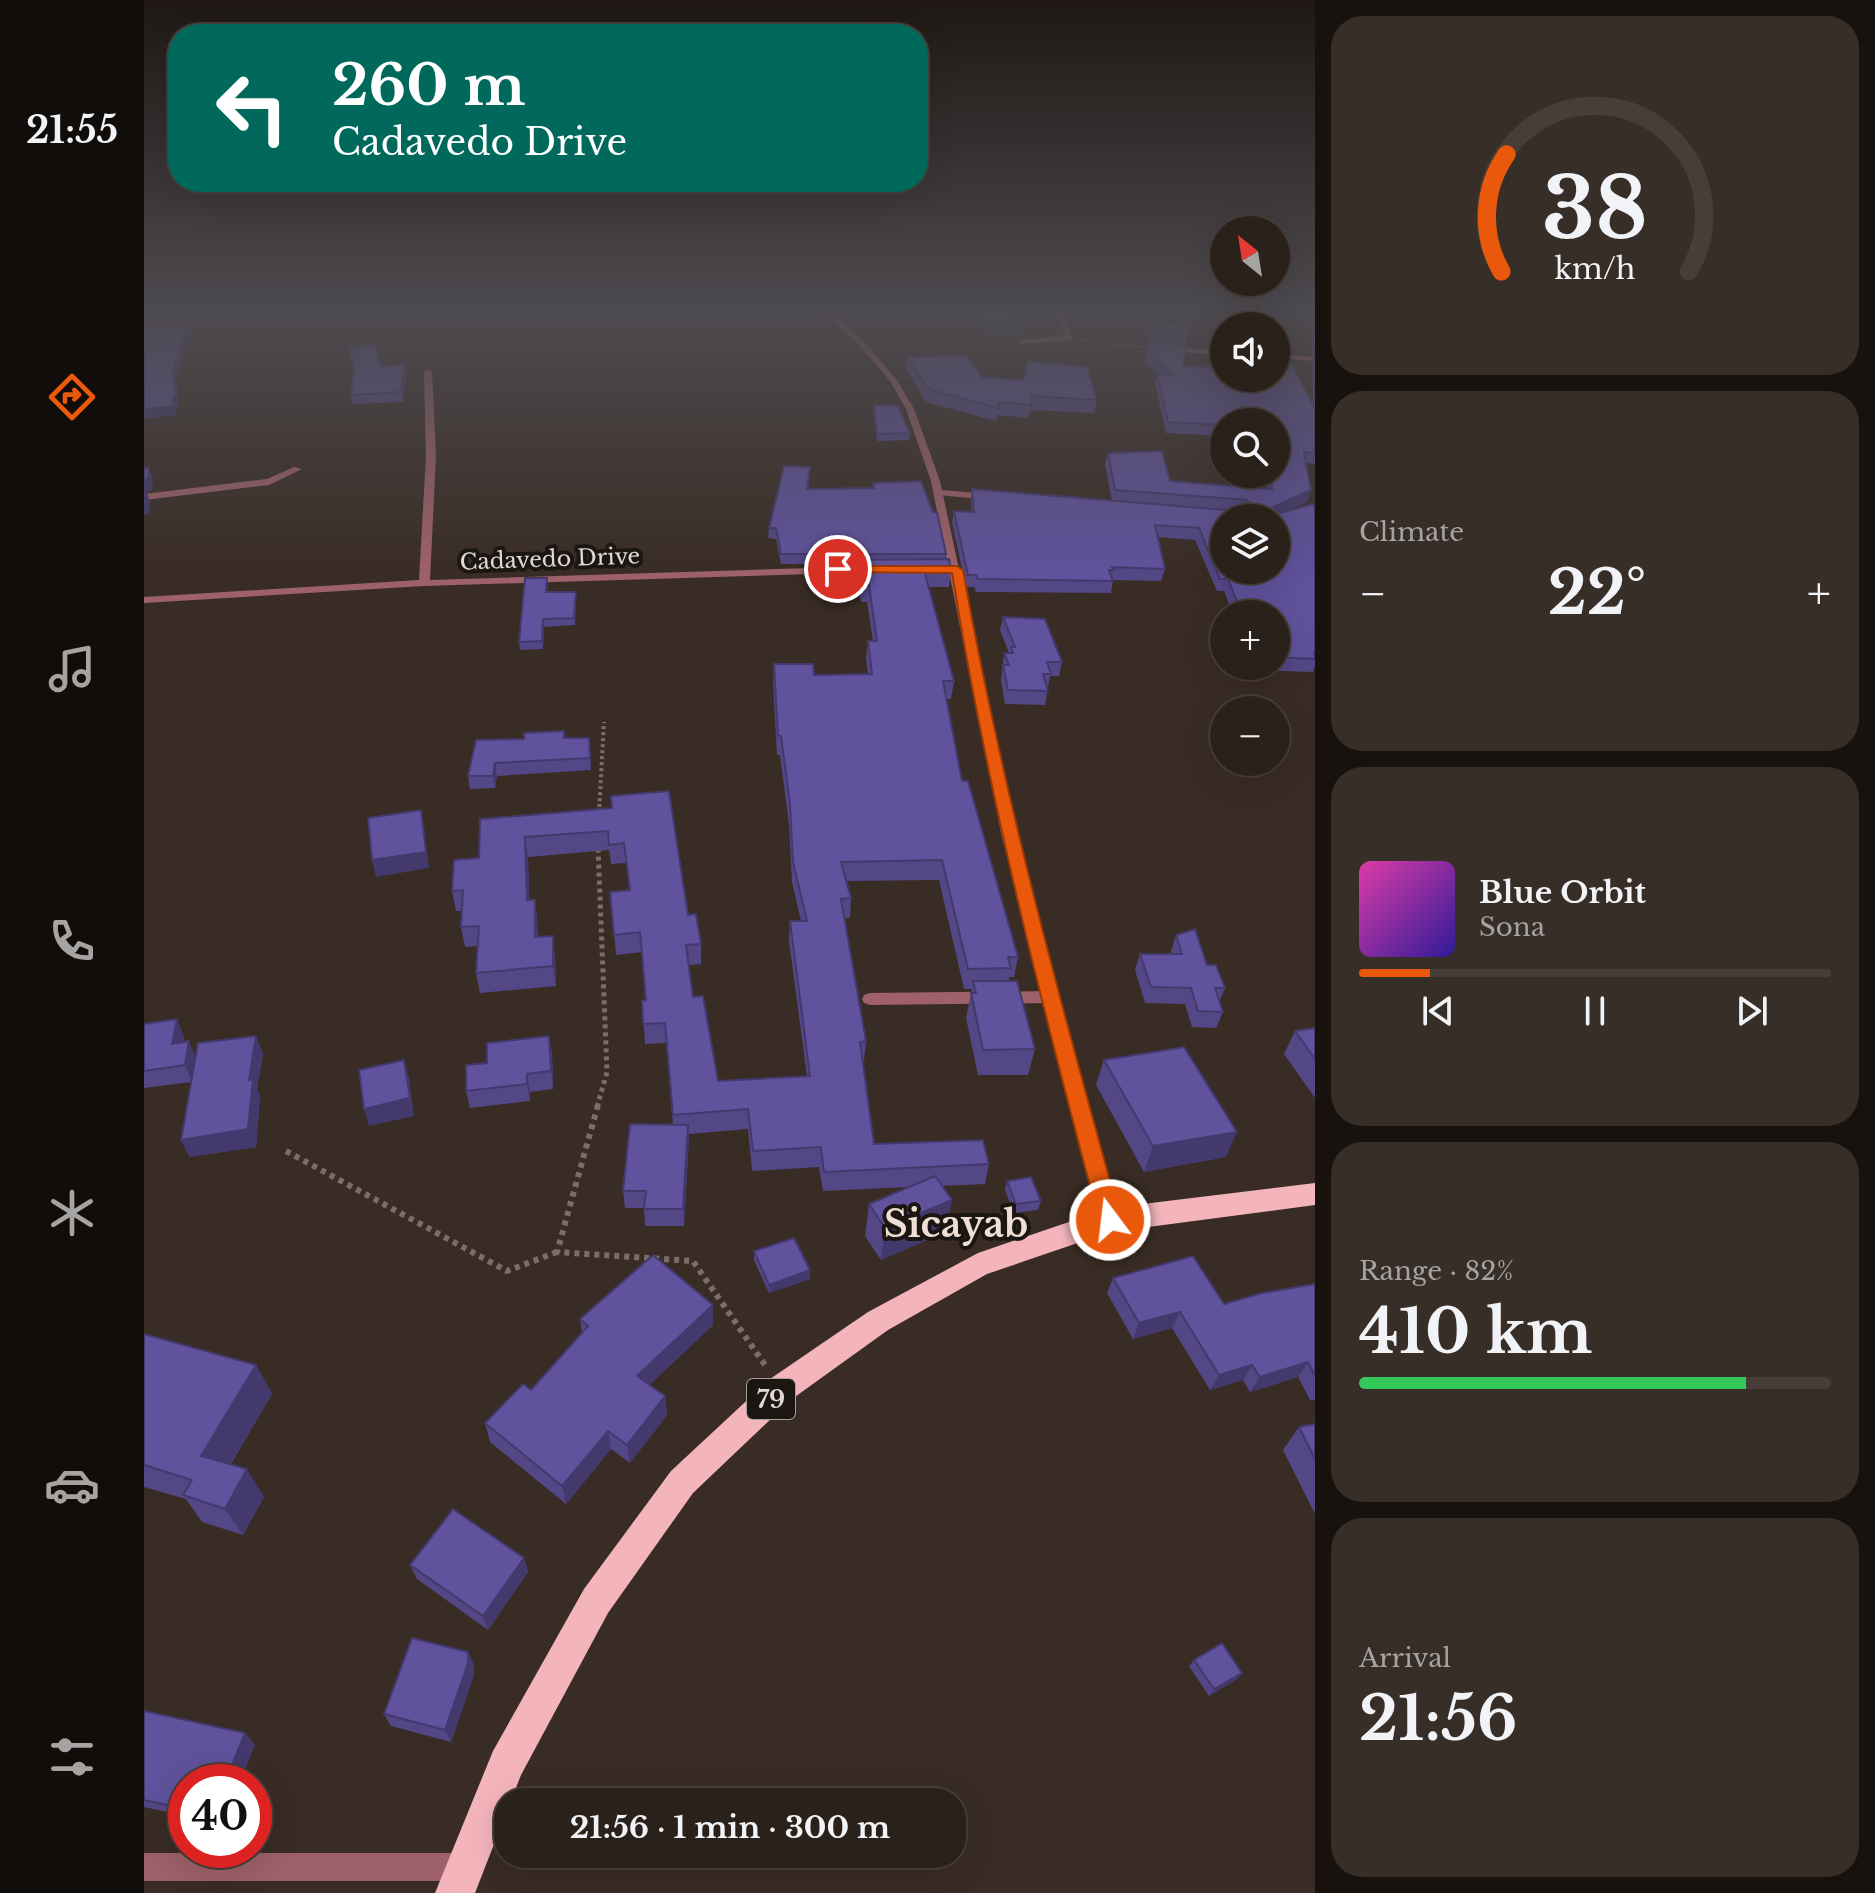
<!DOCTYPE html>
<html lang="en">
<head>
<meta charset="utf-8">
<style>
	:root { --surface:#2b211b; --page:#372e28; --text:#f1f3f6; --muted:#a6a3a3; --line:#473e3a; --accent:#ea580c }
	body { margin:0; font-family:"Libre Baskerville",serif; background:var(--page); color:var(--text); height:100vh; display:flex; flex-direction:column; font-size:30px; white-space:nowrap }
	* { box-sizing:border-box; margin:0 }
	p { font-size:26px; color:var(--muted) }
	.icon { flex:none; width:44px; height:44px; fill:none; stroke:currentColor; stroke-width:2; stroke-linecap:round; stroke-linejoin:round }
	.map { position:relative; flex:1; overflow:hidden }
	.side { display:flex; flex-direction:column; gap:16px; padding:16px; background:#18120f; width:560px }
	.side>* { flex:none }
	.top-card { position:absolute; left:24px; top:24px; width:760px; height:168px; border-radius:32px; box-shadow:0 8px 32px #0002,0 0 0 2px var(--line); background:#00695c; color:#fff; overflow:hidden }
	.needle { width:52px; rotate:330deg }
	.tools { position:absolute; left:1066px; top:216px; display:grid; gap:16px }
	.tools a { display:grid; place-items:center; width:80px; height:80px; border-radius:50%; background:var(--surface); box-shadow:0 8px 32px #0002,0 0 0 2px var(--line); font-size:40px }
	.speed { position:absolute; left:24px; top:1764px; display:flex; gap:16px; font-size:40px; font-weight:700; text-align:center }
	.speed>* { display:grid; place-content:center; width:104px; height:104px; border-radius:50%; background:var(--surface); box-shadow:0 8px 32px #0002,0 0 0 2px var(--line); line-height:1 }
	.speed .limit { border:12px solid #d22; background:#fff; color:#111 }
	.pin { position:absolute; display:grid; place-items:center; width:68px; height:68px; color:#fff; margin:-34px; border:4px solid #fff; border-radius:50%; box-shadow:0 2px 8px #0007 }
	.me { position:absolute; width:88px; margin:-44px; rotate:345deg; stroke-linejoin:round; filter:drop-shadow(0 0 6px #0008) }
	.turn { display:flex; align-items:center; gap:28px; height:168px; padding:0 32px; font-size:36px }
	.turn .icon { width:104px; height:104px; stroke-width:2.5 }
	.turn b { display:block; font-size:56px; line-height:68px }
	.big { font-size:60px; font-weight:800; line-height:1.1 }
	.side .widget { flex:1; display:flex; flex-direction:column; justify-content:center; gap:12px; min-width:0; padding:0 28px; border-radius:32px; background:var(--page) }
	.side .dial { align-items:center; gap:0 }
	.dial svg { height:208px; overflow:visible; fill:none; stroke:var(--line); stroke-width:7; stroke-linecap:round; text-anchor:middle }
	.dial text { fill:var(--text); stroke:none }
	.song { display:flex; align-items:center; gap:24px }
	.cover { width:96px; height:96px; border-radius:12px; background:linear-gradient(135deg,hsl(320 70% 55%),hsl(250 70% 35%)) }
	.played { height:8px; border-radius:4px; background:linear-gradient(90deg,var(--accent) 15%,var(--line) 15%) }
	.keys { display:flex; justify-content:space-around; direction:ltr }
	.heat { display:flex; justify-content:space-between; align-items:center; font-size:44px; direction:ltr }
	.charge { height:12px; border-radius:6px; background:linear-gradient(90deg,#34c759 82%,var(--line) 0) }
	.trip { position:absolute; left:350px; top:1788px; width:472px; height:80px; border-radius:32px; background:var(--surface); box-shadow:0 8px 32px #0002,0 0 0 2px var(--line); font-weight:800; line-height:80px; text-align:center }
	main { display:flex; flex:1; min-height:0 }
	.dock { display:flex; flex-direction:column; width:144px; justify-content:space-around; align-items:center; background:#110d0b; color:var(--muted) }
	.dock .icon { width:56px; height:56px }
	.dock .active { color:var(--accent) }
	.dock b { font-size:36px; color:var(--text) }
	.map>svg:first-child { display:block }
	.lines { fill:none; stroke-linecap:round; stroke-linejoin:round }
	.path-far3 { stroke:#7a6f68; stroke-width:2; stroke-dasharray:2 2; stroke-linecap:butt }
	.path-far2 { stroke:#7a6f68; stroke-width:4; stroke-dasharray:3 3; stroke-linecap:butt }
	.path-far1 { stroke:#7a6f68; stroke-width:5; stroke-dasharray:4 4; stroke-linecap:butt }
	.path { stroke:#7a6f68; stroke-width:6; stroke-dasharray:5 5; stroke-linecap:butt }
	.service { fill:#9e616a; fill-rule:evenodd }
	.minor { fill:#9e616a; fill-rule:evenodd }
	.tertiary { fill:#9e616a; fill-rule:evenodd }
	.trunk { fill:#f4b4bc; fill-rule:evenodd }
	.wall { fill:#534786 }
	.shaded-wall { fill:#43396d }
	.building { fill:#60529c; stroke:#43396d; stroke-width:2; fill-rule:evenodd }
	.route { fill:#ea580c; stroke:#983908; stroke-width:2 }
	.labels { text-anchor:middle; dominant-baseline:central; stroke-width:8; stroke-linejoin:round; paint-order:stroke }
	.far-street-label { font-size:22px; fill:#e1d8d3; stroke:#1c1612 }
	.shield { fill:#1c1612; stroke:#a69e99; stroke-width:2 }
	.shield-label { font-size:24px; font-weight:bold; fill:#e1d8d3 }
	.near-quarter-label { font-size:36px; font-weight:bold; fill:#efded4; stroke:#1c1612 }
</style>
</head>
<body>
<main>
<nav class="dock">
<b>21:55</b>
<svg class="icon active" aria-label="directions" viewBox="0 0 24 24"><path d="M12 3l9 9-9 9-9-9zM9 14v-3h6M13 9l2 2-2 2"/></svg>
<svg class="icon" aria-label="music" viewBox="0 0 24 24"><path d="M9 18V5l10-2v13"/><circle cx="6" cy="18" r="3"/><circle cx="16" cy="16" r="3"/></svg>
<svg class="icon" aria-label="phone" viewBox="0 0 24 24"><path d="M5 4h4l2 5-3 2q2 4 5 5l2-3 5 2v4C11 20 4 13 5 4z"/></svg>
<svg class="icon" aria-label="climate" viewBox="0 0 24 24"><path d="M12 3v18M4 7l16 10M4 17L20 7"/></svg>
<svg class="icon" aria-label="car" viewBox="0 0 24 24"><path d="M5 17H2v-5l4-1 3-4h7l3 4 3 1v5h-3M9 17h6M6 11h13"/><circle cx="7" cy="17" r="2"/><circle cx="17" cy="17" r="2"/></svg>
<svg class="icon" aria-label="filters" viewBox="0 0 24 24"><path d="M4 7h16M4 17h16"/><circle cx="9" cy="7" r="2"/><circle cx="15" cy="17" r="2"/></svg>
</nav>
<div class="map">
<svg width="1171" height="1893" viewBox="0 0 1171 1893">
	<rect width="100%" height="100%" fill="#392c24"/>
	<g class="lines">
		<polyline class="path-far3" points="938,340 1005,348"/>
		<polyline class="path-far2" points="455,813 460,722"/>
		<polyline class="path-far1" points="453,1107 463,1072 454,847"/>
		<g class="path">
			<polyline points="454,1105 413,1252 549,1261 621,1365"/>
			<polyline points="142,1151 363,1271 413,1252"/>
		</g>
		<polygon class="service" points="906,991 912,993 914,997 912,1001 906,1003 726,1005 720,1003 718,999 720,995 726,993"/>
		<g class="minor">
			<polygon points="909,309 916,309 929,340 875,344 878,340 921,336"/>
			<polygon points="1019,347 1080,351 1080,355 1022,351"/>
			<polygon points="1132,354 1171,357 1171,361 1132,358"/>
			<polygon points="284,370 288,372 292,456 286,580 730,566 735,569 730,572 280,586 0,603 0,597 275,580 282,456 280,372"/>
			<polygon points="150,467 158,469 125,485 0,500 0,494 123,479"/>
			<polygon points="797,490 847,494 852,497 847,500 794,495 792,493"/>
			<polygon points="0,1853 320,1853 330,1857 334,1867 330,1877 320,1881 0,1881"/>
		</g>
		<polygon class="tertiary" points="676,309 683,309 719,340 753,380 770,409 796,481 872,833 976,1220 973,1226 966,1228 959,1226 956,1220 857,833 787,481 762,409 746,381 714,344"/>
		<polygon class="trunk" points="1171,1183 1171,1205 966,1232 843,1274 744,1330 648,1399 549,1493 464,1613 377,1775 331,1893 291,1893 349,1751 440,1589 527,1471 626,1379 724,1312 834,1253 966,1208"/>
	</g>
	<g class="wall">
		<polygon points="821,309 862,309 879,326 878,334 845,335"/>
		<polygon points="1096,309 1118,309 1128,326 1102,326"/>
		<polygon points="1164,309 1171,309 1171,464 1162,463 1163,502 1140,512 1171,508 1171,666 1169,672 1112,670 1110,666 1132,666 1132,614 1089,614 1080,591 1073,591 1051,540 1013,537 1021,569 1017,581 969,580 967,593 832,592 830,587 822,587 808,523 810,511 828,512 827,501 828,489 968,501 961,464 964,453 1026,481 1123,489 1121,474 1132,474 1132,422 1080,422 1080,436 1022,433 1011,384 1014,374 1001,364 1008,322 1044,334 1041,345 1040,366 1132,378 1133,350 1169,404 1168,364 1171,355 1168,354 1167,319"/>
		<polygon points="763,357 838,377 953,400 950,413 886,410 884,418 853,415 852,421 782,402 762,370"/>
		<polygon points="261,365 263,374 259,402 209,404 207,395"/>
		<polygon points="730,405 766,433 765,440 733,441 729,412"/>
		<polygon points="666,477 664,489 728,488 729,483 802,554 801,559 807,570 805,587 785,587 810,681 807,699 802,699 818,781 874,957 870,977 865,977 865,981 891,1049 884,1075 834,1075 822,1018 828,989 820,989 795,880 702,881 707,898 706,918 701,918 722,1041 720,1061 718,1061 730,1144 845,1164 841,1184 798,1186 808,1200 801,1232 737,1260 721,1236 725,1204 765,1187 679,1191 675,1167 608,1171 604,1129 545,1134 540,1226 501,1226 500,1208 481,1208 479,1191 529,1125 522,1043 501,1044 498,1001 501,1000 498,952 472,955 466,892 485,890 482,863 467,864 465,850 384,857 385,900 391,900 393,919 394,937 411,956 412,986 336,993 332,973 334,946 321,947 317,927 318,911 312,911 308,891 335,858 336,819 467,808 544,915 557,944 557,964 545,965 549,997 574,1081 663,1076 645,941 646,921 657,921 648,882 645,824 636,755 633,755 629,683 630,664 670,675 724,674 722,659 724,641 729,641 723,602 717,602 714,586 709,586 707,577 708,564 637,564 632,539 624,538 625,528"/>
		<polygon points="404,585 403,592 432,592 431,625 400,627 399,649 376,650 375,642"/>
		<polygon points="859,617 918,662 915,676 906,676 901,705 861,704 857,680 860,653 865,653 856,630"/>
		<polygon points="420,731 421,738 446,750 447,770 353,776 351,788 326,789 324,776 380,739"/>
		<polygon points="1032,935 1063,965 1081,988 1075,1002 1079,1012 1072,1028 1048,1027 1041,1004 1001,1003 991,970 996,954 1028,954 1027,951"/>
		<polygon points="0,1024 40,1036 39,1042 51,1056 119,1054 113,1089 116,1096 112,1147 45,1157 47,1082 0,1088"/>
		<polygon points="1171,1028 1171,1098 1140,1054 1151,1031"/>
		<polygon points="408,1053 409,1089 386,1092 386,1101 326,1108 322,1091"/>
		<polygon points="960,1060 1082,1157 1000,1172 952,1085"/>
		<polygon points="863,1181 897,1201 894,1210 870,1213 861,1190"/>
		<polygon points="610,1251 666,1270 666,1279 625,1293 610,1260"/>
		<polygon points="969,1278 1080,1304 1171,1284 1171,1400 1166,1400 1154,1377 1106,1392 1099,1380 1066,1390 1028,1328 989,1339 963,1293"/>
		<polygon points="569,1305 569,1325 505,1385 521,1396 523,1415 486,1463 467,1449 422,1504 346,1442 341,1423 387,1390 438,1333 436,1319"/>
		<polygon points="0,1334 112,1365 128,1394 87,1464 120,1497 99,1535 58,1522 42,1499 0,1487"/>
		<polygon points="1171,1424 1171,1514 1139,1450 1155,1427"/>
		<polygon points="380,1558 384,1572 344,1630 273,1579 266,1565"/>
		<polygon points="324,1652 330,1665 330,1675 307,1742 247,1726 240,1714"/>
		<polygon points="1050,1660 1098,1673 1093,1679 1065,1696 1045,1666"/>
		<polygon points="0,1711 101,1733 111,1745 42,1782 42,1816 0,1807"/>
	</g>
	<g class="shaded-wall">
		<polygon points="45,325 47,334 32,378 35,406 31,407 32,415 0,419 0,409 29,369"/>
		<polygon points="261,365 263,374 259,402 257,392"/>
		<polygon points="5,468 9,479 8,490 3,492 6,502 5,514 0,515 0,480"/>
		<polygon points="1167,490 1163,502 1125,518 1129,507"/>
		<polygon points="399,619 400,627 399,649 398,641"/>
		<polygon points="351,763 353,776 351,788 349,776"/>
		<polygon points="277,810 280,827 285,868 232,877 228,860"/>
		<polygon points="381,837 384,857 386,920 383,900"/>
		<polygon points="391,900 393,919 394,957 391,937"/>
		<polygon points="409,936 411,956 412,986 409,966"/>
		<polygon points="33,1019 40,1036 36,1060 28,1044"/>
		<polygon points="112,1036 119,1054 113,1089 116,1096 112,1147 45,1157 37,1140 105,1080"/>
		<polygon points="405,1036 408,1053 409,1089 407,1071"/>
		<polygon points="45,1041 52,1058 48,1082 41,1065"/>
		<polygon points="260,1060 265,1078 270,1116 225,1126 220,1109"/>
		<polygon points="383,1074 386,1092 386,1101 383,1084"/>
		<polygon points="544,1125 545,1142 540,1226 539,1209"/>
		<polygon points="1093,1132 1082,1157 1000,1172 1009,1146"/>
		<polygon points="808,1200 801,1232 737,1260 741,1228"/>
		<polygon points="666,1270 666,1279 625,1293 625,1285"/>
		<polygon points="569,1305 569,1325 495,1395 493,1376"/>
		<polygon points="1036,1312 1028,1328 989,1339 995,1323"/>
		<polygon points="1164,1362 1154,1377 1106,1392 1116,1377"/>
		<polygon points="112,1365 128,1394 75,1483 57,1456"/>
		<polygon points="1108,1365 1099,1380 1066,1390 1075,1375"/>
		<polygon points="521,1396 523,1415 486,1463 483,1445"/>
		<polygon points="464,1431 467,1449 422,1504 418,1486"/>
		<polygon points="103,1469 120,1497 99,1535 81,1509"/>
		<polygon points="380,1558 384,1572 344,1630 339,1616"/>
		<polygon points="324,1652 330,1665 330,1675 307,1742 301,1730"/>
		<polygon points="1098,1673 1093,1679 1065,1696 1070,1689"/>
		<polygon points="101,1733 111,1745 96,1782 81,1782"/>
	</g>
	<g class="building">
		<polygon points="829,309 862,309 879,326 846,327"/>
		<polygon points="1101,309 1118,309 1128,326 1107,326"/>
		<polygon points="1008,322 1044,325 1044,334 1007,331"/>
		<polygon points="45,325 29,369 32,397 29,397 29,406 0,409 0,327"/>
		<path d="M1132,334l4,7 -3,9 8,1 30,57v45l-11,-1 7,38 -38,17 7,6 33,-9 2,4v144h-1l1,7 -39,-2v-43h-34l-14,-35h-8l-21,-51 -44,-3 10,44 -53,-2 2,3h-5l4,11 -135,-2 -2,-4h-8l-14,-64 20,1 -2,-23 255,21 27,-2 -7,-8 -132,-10 -7,-37 54,-2 8,30 102,8 -2,-15h6v-52h-52v3l-56,-3 -11,-48 18,1 -28,-21 2,-12 37,3 -2,21 40,2v10h52zM1080,518h52v52h-52z"/>
		<polygon points="231,345 237,366 261,365 257,392 207,395 210,369 205,347"/>
		<polygon points="822,356 838,377 879,380 884,361 943,367 953,400 888,396 887,405 855,402 854,408 784,389 763,357"/>
		<polygon points="730,405 754,406 766,433 733,434"/>
		<polygon points="640,466 666,467 663,489 730,488 729,483 777,481 789,512 793,512 802,554 637,554 632,528 625,528"/>
		<polygon points="0,468 5,468 4,479 0,480"/>
		<polygon points="0,491 2,491 1,503 0,503"/>
		<polygon points="805,559 807,570 780,570 810,681 799,681 818,781 824,781 874,957 864,957 867,968 824,969 798,860 697,862 707,898 697,899 722,1041 716,1042 730,1144 839,1140 845,1164 680,1172 677,1147 609,1151 604,1109 529,1115 521,1023 499,1024 498,1001 502,1000 496,932 470,935 466,892 486,890 480,843 465,845 464,831 381,837 383,900 391,900 391,937 409,936 409,966 332,973 335,926 317,927 319,890 308,891 310,860 335,858 336,819 468,808 467,796 525,791 544,915 552,914 557,944 542,945 549,997 559,996 574,1081 666,1076 646,921 663,921 649,862 646,804 637,736 634,736 630,664 669,664 670,675 728,674 724,641 733,641 725,585 719,585 715,569 710,569 708,560"/>
		<polygon points="381,578 403,578 402,592 432,592 430,618 399,619 398,641 375,642"/>
		<polygon points="859,617 901,619 918,662 903,662 907,674 899,674 904,691 864,690 859,665 865,665 860,653 869,653 867,647 871,647"/>
		<polygon points="420,731 420,738 445,738 446,758 351,763 349,776 324,776 332,740 380,739 380,733"/>
		<polygon points="277,810 282,852 228,860 224,818"/>
		<polygon points="1051,929 1063,965 1072,965 1081,988 1071,988 1079,1012 1054,1011 1047,988 1007,987 996,954 1038,954 1032,935"/>
		<polygon points="829,981 873,981 891,1049 839,1050 827,993 832,993"/>
		<polygon points="33,1019 28,1044 45,1041 41,1065 0,1071 0,1024"/>
		<polygon points="1171,1028 1171,1059 1151,1031"/>
		<polygon points="112,1036 105,1080 109,1079 104,1129 37,1140 54,1043"/>
		<polygon points="405,1036 407,1071 383,1074 383,1084 322,1091 322,1065 343,1063 343,1043"/>
		<polygon points="1040,1047 1093,1132 1009,1146 960,1060"/>
		<polygon points="260,1060 266,1098 220,1109 215,1070"/>
		<polygon points="486,1124 544,1125 539,1209 500,1209 502,1191 479,1191"/>
		<polygon points="791,1176 808,1200 741,1228 725,1204"/>
		<polygon points="887,1177 897,1201 872,1204 863,1181"/>
		<polygon points="650,1238 666,1270 625,1285 610,1251"/>
		<polygon points="509,1255 569,1305 493,1376 521,1396 483,1445 464,1431 418,1486 341,1423 379,1384 387,1390 444,1326 436,1319"/>
		<polygon points="1049,1256 1080,1304 1118,1293 1171,1284 1171,1376 1164,1362 1116,1377 1108,1365 1075,1375 1036,1312 995,1323 969,1278"/>
		<polygon points="0,1334 112,1365 57,1456 103,1469 81,1509 39,1495 48,1480 0,1465"/>
		<polygon points="1171,1424 1171,1459 1155,1427"/>
		<polygon points="309,1509 380,1558 339,1616 266,1565"/>
		<polygon points="268,1638 324,1652 324,1663 301,1730 240,1714"/>
		<polygon points="1078,1643 1098,1673 1070,1689 1050,1660"/>
		<polygon points="0,1711 101,1733 81,1782 42,1782 42,1809 0,1800"/>
	</g>
	<linearGradient id="sky" x2="0" y2="1"><stop stop-color="#1f1814"/><stop offset="0.54" stop-color="#4e4b50"/><stop offset="1" stop-color="#4e4b50" stop-opacity="0"/></linearGradient>
	<rect width="1171" height="574" fill="url(#sky)"/>
	<path class="route" d="M694,566h119l6,4c39,220 98,435 158,650l-3,6h-16l-3,-6c-57,-214 -112,-428 -147,-647l-118,-1 -2,-3z"/>
	<g class="labels">
		<g class="far-street-label">
			<text transform="translate(406 559) rotate(-2)">Cadavedo Drive</text>
		</g>
		<rect class="shield" x="603" y="1379" width="48" height="40" rx="6"/>
		<g class="shield-label">
			<text x="627" y="1399">79</text>
		</g>
		<g class="near-quarter-label">
			<text x="812" y="1224">Sicayab</text>
		</g>
	</g>
</svg>
<div class="tools">
<a><svg class="needle" viewBox="-14 -14 28 28"><path d="M0-13l5 13h-10z" fill="#e53935"/><path d="M0 13l5-13h-10z" fill="#a6a3a3"/></svg></a>
<a><svg class="icon" aria-label="sound" viewBox="0 0 24 24"><path d="M4 9h4l5-4v14l-5-4H4zM17 9q2 3 0 6"/></svg></a>
<a><svg class="icon" aria-label="search" viewBox="0 0 24 24"><circle cx="10" cy="10" r="6"/><path d="M15 15l6 6"/></svg></a>
<a><svg class="icon" aria-label="layers" viewBox="0 0 24 24"><path d="M12 4l9 5-9 5-9-5zM3 14l9 5 9-5"/></svg></a>
<a>+</a>
<a>−</a>
</div>
<div class="speed"><div class="limit">40</div></div>
<div class="pin" style="left:694px;top:569px;background:#d93025"><svg class="icon" aria-label="arrive" viewBox="0 0 24 24"><path d="M6 21V4h12l-3 4 3 4H6"/></svg></div>
<svg class="me" style="left:966px;top:1220px" viewBox="-20 -20 40 40"><circle r="17" fill="#ea580c" stroke="#fff" stroke-width="3"/><path d="M0-11L8 9 0 5-8 9z" fill="#fff"/></svg>
<div class="trip">21:56 · 1 min · 300 m</div>
<div class="top-card">
<div class="turn"><svg class="icon" aria-label="left" viewBox="0 0 24 24"><path d="M17 20v-9H6M10 6l-5 5 5 5"/></svg><div><b>260 m</b>Cadavedo Drive</div></div>
</div>
</div>
<section class="side">
<div class="widget dial"><svg viewBox="0 0 100 80">
<path d="M14 69A42 42 0 1 1 86 69"/>
<path d="M14 69A42 42 0 0 1 16 24" stroke="#ea580c"/>
<text x="50" y="56" font-size="32" font-weight="700">38</text>
<text x="50" y="72" font-size="11">km/h</text>
</svg></div>
<div class="widget"><p>Climate</p>
<div class="heat"><a>−</a><b class="big">22°</b><a>+</a></div>
</div>
<div class="widget">
<div class="song"><i class="cover"></i><div><b>Blue Orbit</b><p>Sona</p></div></div>
<div class="played"></div>
<div class="keys"><svg class="icon" aria-label="previous" viewBox="0 0 24 24"><path d="M18 5L8 12l10 7zM5 5v14"/></svg><svg class="icon" aria-label="pause" viewBox="0 0 24 24"><path d="M8 5v14M16 5v14"/></svg><svg class="icon" aria-label="next" viewBox="0 0 24 24"><path d="M6 5l10 7-10 7zM19 5v14"/></svg></div>
</div>
<div class="widget"><p>Range · 82%</p><b class="big">410 km</b><div class="charge"></div></div>
<div class="widget"><p>Arrival</p><b class="big">21:56</b></div>
</section>
</main>
</body>
</html>
